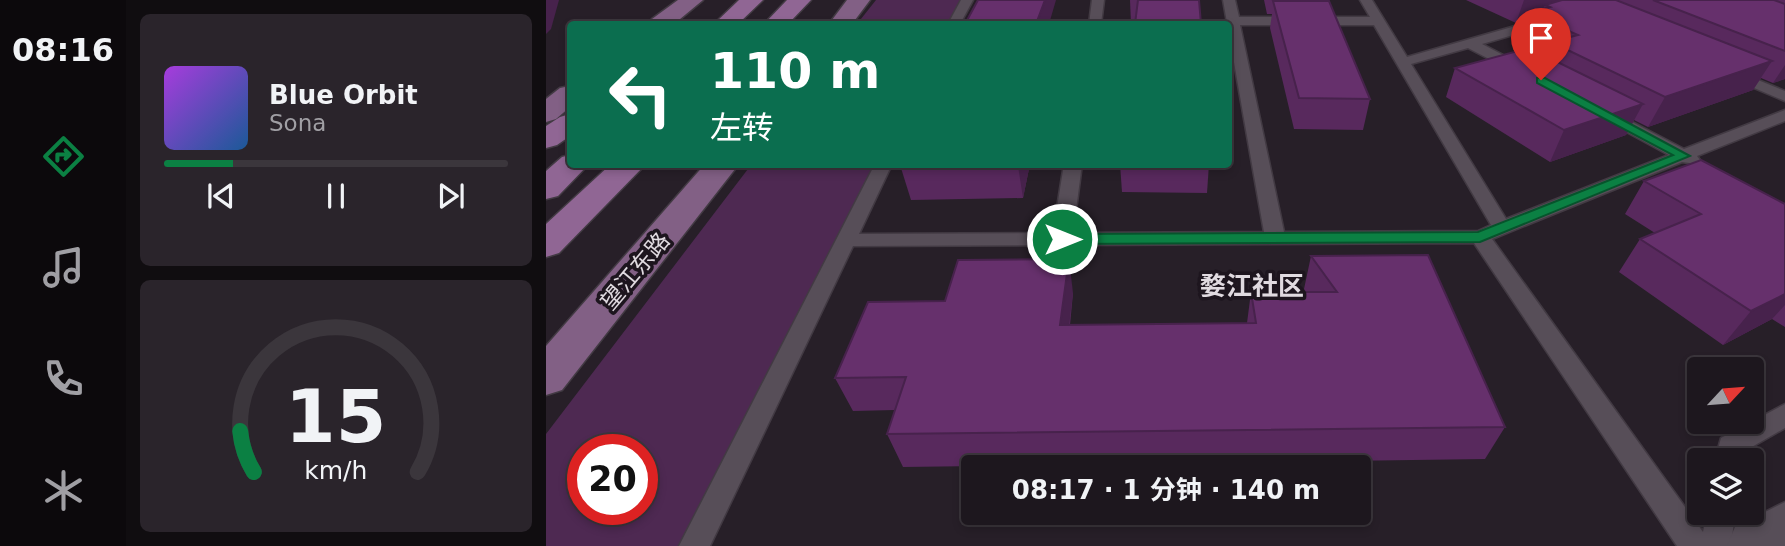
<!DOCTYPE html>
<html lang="zh">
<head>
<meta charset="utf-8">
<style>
	:root { --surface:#1d171e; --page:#2a242b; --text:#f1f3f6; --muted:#a09fa4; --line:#3b363c; --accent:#0b8043 }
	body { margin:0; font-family:"DejaVu Sans","Noto Sans SC",sans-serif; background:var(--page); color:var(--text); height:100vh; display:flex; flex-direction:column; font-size:26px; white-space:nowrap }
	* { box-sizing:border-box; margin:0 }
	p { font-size:23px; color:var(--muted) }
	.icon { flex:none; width:38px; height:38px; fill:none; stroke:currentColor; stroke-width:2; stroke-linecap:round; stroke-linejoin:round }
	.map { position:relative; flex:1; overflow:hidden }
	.details { display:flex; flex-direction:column; gap:14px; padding:14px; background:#100d10; width:420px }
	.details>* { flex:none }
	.top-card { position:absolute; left:21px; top:21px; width:665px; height:147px; border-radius:7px; box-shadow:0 4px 10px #0003,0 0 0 2px var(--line); background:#0b6e4f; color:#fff; overflow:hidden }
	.needle { width:46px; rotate:64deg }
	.fabs { position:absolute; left:1141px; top:357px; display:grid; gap:14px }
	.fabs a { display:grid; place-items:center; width:77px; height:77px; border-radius:7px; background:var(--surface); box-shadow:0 4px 10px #0003,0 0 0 2px var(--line); font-size:35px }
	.speed { position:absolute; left:21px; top:434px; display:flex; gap:14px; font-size:35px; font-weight:700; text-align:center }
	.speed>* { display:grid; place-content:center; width:91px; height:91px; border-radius:50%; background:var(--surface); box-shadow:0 4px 10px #0003,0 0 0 2px var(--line); line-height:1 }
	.speed .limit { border:10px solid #d22; background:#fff; color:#111 }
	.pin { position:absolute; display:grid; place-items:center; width:60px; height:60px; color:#fff; margin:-72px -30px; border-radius:50% 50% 50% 0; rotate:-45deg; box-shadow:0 0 7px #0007 }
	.pin .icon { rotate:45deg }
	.me { position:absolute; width:77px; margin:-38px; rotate:90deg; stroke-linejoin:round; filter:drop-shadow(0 0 5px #0008) }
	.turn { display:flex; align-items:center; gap:24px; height:147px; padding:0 28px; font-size:32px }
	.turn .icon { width:91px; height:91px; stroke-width:2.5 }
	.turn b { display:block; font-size:49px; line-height:60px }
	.details .widget { flex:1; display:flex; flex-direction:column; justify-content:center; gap:10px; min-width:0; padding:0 24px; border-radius:10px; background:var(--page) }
	.details .dial { align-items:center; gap:0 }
	.dial svg { height:182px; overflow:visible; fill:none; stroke:var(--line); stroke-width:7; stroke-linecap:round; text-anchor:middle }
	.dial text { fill:var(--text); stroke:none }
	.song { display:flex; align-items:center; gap:21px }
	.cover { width:84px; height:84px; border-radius:10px; background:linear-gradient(135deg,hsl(280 70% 55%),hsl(210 70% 35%)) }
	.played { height:7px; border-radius:4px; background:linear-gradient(90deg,var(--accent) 20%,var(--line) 20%) }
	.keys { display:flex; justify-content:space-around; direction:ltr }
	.trip { position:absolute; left:415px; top:455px; width:410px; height:70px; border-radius:7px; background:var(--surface); box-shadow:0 4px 10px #0003,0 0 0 2px var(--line); font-weight:700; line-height:70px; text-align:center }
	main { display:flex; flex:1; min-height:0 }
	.menu { display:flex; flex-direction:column; width:126px; justify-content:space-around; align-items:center; background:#0c090c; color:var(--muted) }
	.menu .icon { width:49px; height:49px }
	.menu .selected { color:var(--accent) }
	.menu b { font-size:32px; color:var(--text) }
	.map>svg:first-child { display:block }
	.green { fill:#4e2952; fill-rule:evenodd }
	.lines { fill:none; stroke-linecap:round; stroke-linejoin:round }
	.service-casing { stroke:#423a43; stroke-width:3 }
	.minor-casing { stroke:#423a43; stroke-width:3 }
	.primary-casing { stroke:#423a43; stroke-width:3 }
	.trunk-casing { stroke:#423a43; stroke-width:3 }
	.service { fill:#574e58; fill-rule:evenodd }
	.minor { fill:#574e58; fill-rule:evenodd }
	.primary { fill:#826085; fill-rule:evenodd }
	.trunk { fill:#906694; fill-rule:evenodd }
	.wall { fill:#58295d }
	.shaded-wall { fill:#47224c }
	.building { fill:#66306c; stroke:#47224c; stroke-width:2 }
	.route { fill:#0b8043; stroke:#07532c; stroke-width:2 }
	.labels { text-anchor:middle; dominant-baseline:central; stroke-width:7; stroke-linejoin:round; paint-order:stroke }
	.street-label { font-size:23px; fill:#e0dae0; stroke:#1d151e }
	.quarter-label { font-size:26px; font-weight:bold; fill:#e0dae0; stroke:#1d151e }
</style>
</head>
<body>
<main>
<nav class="menu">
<b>08:16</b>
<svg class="icon selected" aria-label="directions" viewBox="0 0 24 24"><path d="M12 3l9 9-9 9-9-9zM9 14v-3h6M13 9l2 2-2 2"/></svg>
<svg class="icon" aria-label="music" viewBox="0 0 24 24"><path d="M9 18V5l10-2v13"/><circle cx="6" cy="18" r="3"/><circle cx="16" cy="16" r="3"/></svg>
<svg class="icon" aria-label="phone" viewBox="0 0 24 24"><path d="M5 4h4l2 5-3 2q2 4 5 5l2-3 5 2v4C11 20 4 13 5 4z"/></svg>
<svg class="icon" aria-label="climate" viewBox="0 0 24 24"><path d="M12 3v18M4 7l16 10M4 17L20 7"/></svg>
</nav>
<section class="details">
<div class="widget">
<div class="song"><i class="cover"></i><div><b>Blue Orbit</b><p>Sona</p></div></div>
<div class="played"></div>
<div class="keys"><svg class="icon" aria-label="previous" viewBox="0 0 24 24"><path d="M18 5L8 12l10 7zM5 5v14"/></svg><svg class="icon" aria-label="pause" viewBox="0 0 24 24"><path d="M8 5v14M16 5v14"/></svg><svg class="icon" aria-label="next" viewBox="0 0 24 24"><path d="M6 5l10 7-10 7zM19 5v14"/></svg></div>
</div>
<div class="widget dial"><svg viewBox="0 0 100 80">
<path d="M14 69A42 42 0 1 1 86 69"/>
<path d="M14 69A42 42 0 0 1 8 51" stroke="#0b8043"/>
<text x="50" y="56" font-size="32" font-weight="700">15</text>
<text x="50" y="72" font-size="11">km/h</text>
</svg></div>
</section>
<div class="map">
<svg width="1239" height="546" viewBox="0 0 1239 546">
	<rect width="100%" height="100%" fill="#271f28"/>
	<g class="green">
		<polygon points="330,0 418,0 406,24 311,24"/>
		<path d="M205,165h132l-189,381h-148v-112zM37,450h59v59h-59z"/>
	</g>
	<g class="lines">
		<g class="service-casing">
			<g id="service">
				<polygon points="415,0 427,0 414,24 402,24"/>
				<polygon points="546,0 558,0 555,24 543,24"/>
				<path d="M677,0h12l4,17h131l-10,-17h12l35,57 136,-39h8v6l-69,20 44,23v6h-10l-48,-25 -57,16 95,155 163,-64 -70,-38 -2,-3 2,-3h12l73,38 101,-39v11l-88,35 3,4 -3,4 -15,-2 -190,77 211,293 4,-19h28l-4,33h-54l-203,-303 -621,3 -143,300h-31l196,-382h17l-33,70 194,-1 11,-69h18l-9,69 191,-1zM694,25h134l117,200 -13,6 -194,1z"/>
				<polygon points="1185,69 1239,91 1239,101 1180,76 1178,73 1180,70"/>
				<polygon points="1239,404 1239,428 1197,452 1195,460 1169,460 1175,438"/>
			</g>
		</g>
		<g class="minor-casing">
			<polygon id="minor" points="1239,502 1239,546 1181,546 1189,527"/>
		</g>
		<g class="primary-casing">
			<g id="primary">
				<polygon points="132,0 157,0 128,24 103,24 106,19"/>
				<polygon points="301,0 324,0 306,24 283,24"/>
				<polygon points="24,86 24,107 10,119 0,122 0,99 14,88"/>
				<polygon points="159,164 193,164 16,390 0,395 0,346"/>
			</g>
		</g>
		<g class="trunk-casing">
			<g id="trunk">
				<polygon points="193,0 217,0 192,24 168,24"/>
				<polygon points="241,0 265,0 242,24 218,24"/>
				<polygon points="24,114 24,136 11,145 0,148 0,126 14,117"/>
				<polygon points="24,155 24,164 43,164 12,196 0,199 0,171 16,157"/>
				<polygon points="65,164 100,164 13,253 0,257 0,224"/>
			</g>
		</g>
		<use href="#service" class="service"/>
		<use href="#minor" class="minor"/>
		<use href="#primary" class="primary"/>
		<use href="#trunk" class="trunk"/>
	</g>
	<g class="wall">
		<polygon points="584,0 653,0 655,24 585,24"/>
		<polygon points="718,0 776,0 824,99 817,130 748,129 724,28 726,14 721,14"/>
		<polygon points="920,0 1239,0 1239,79 1227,83 1215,78 1207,90 1102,127 1088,120 1080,135 1004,162 900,97 909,68 1000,56 1000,54 971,40 978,21 970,23"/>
		<polygon points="484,164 477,198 365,200 355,168"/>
		<polygon points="574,164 663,164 661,193 576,192"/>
		<polygon points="1098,181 1239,204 1239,327 1226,319 1177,345 1073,272 1094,239 1109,233 1079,214"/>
		<polygon points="765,256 959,427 939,459 357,467 341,434 349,410 307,411 289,378 399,301 527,293 524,325 701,323 705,292 760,292 758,289"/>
	</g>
	<g class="shaded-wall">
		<polygon points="0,0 13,0 5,29 0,34"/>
		<polygon points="499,0 510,0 503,24 490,24"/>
		<polygon points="978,0 1023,0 1004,7 999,5 994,16 981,13 978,21 970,23"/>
		<polygon points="1226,61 1207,90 1102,127 1119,97"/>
		<polygon points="1239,65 1239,79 1227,83"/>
		<polygon points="1097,104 1080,135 1004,162 1018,130"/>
		<polygon points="472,164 484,164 477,198 472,166"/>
		<polygon points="523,259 527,293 519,359 514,325"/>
		<polygon points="1239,294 1239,305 1226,319 1177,345 1205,311"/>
	</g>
	<g class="building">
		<polygon points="432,0 499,0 490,24 419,24"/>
		<polygon points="592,0 653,0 655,24 589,24"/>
		<polygon points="1016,0 1070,0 1226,61 1119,97 1005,42 1032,35 981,13 1004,7 999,5"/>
		<polygon points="1107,0 1228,0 1239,4 1239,51"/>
		<polygon points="727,1 783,1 824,99 753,98"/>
		<polygon points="983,48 1097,104 1018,130 909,68"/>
		<polygon points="1155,160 1239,204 1239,294 1205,311 1094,239 1155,214 1098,181"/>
		<polygon points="356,164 472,164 472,166 355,168"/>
		<polygon points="882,255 959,427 341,434 360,377 289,378 322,302 399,301 412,260 523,259 514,325 710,323 705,292 791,292 765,256"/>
	</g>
	<polygon class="route" points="991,78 999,78 1144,156 934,242 516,244 508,239 516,234 932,232 1127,155 991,83"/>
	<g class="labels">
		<g class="street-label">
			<text transform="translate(89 271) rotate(-50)">望江东路</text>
		</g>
		<g class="quarter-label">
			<text x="706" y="286">婺江社区</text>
		</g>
	</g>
</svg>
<div class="fabs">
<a><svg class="needle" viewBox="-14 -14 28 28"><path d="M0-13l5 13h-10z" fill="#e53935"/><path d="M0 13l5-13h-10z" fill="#a09fa4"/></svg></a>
<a><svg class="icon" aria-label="layers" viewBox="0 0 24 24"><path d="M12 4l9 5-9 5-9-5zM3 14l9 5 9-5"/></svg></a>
</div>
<div class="speed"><div class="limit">20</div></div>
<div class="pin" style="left:995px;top:80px;background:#d93025"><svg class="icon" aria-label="arrive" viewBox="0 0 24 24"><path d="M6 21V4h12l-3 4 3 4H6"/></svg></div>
<svg class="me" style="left:516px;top:239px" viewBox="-20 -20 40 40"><circle r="17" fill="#0b8043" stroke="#fff" stroke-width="3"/><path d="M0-11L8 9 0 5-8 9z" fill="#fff"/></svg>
<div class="trip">08:17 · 1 分钟 · 140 m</div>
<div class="top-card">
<div class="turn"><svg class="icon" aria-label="left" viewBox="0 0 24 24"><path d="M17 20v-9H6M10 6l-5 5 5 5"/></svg><div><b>110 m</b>左转</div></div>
</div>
</div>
</main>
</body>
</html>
